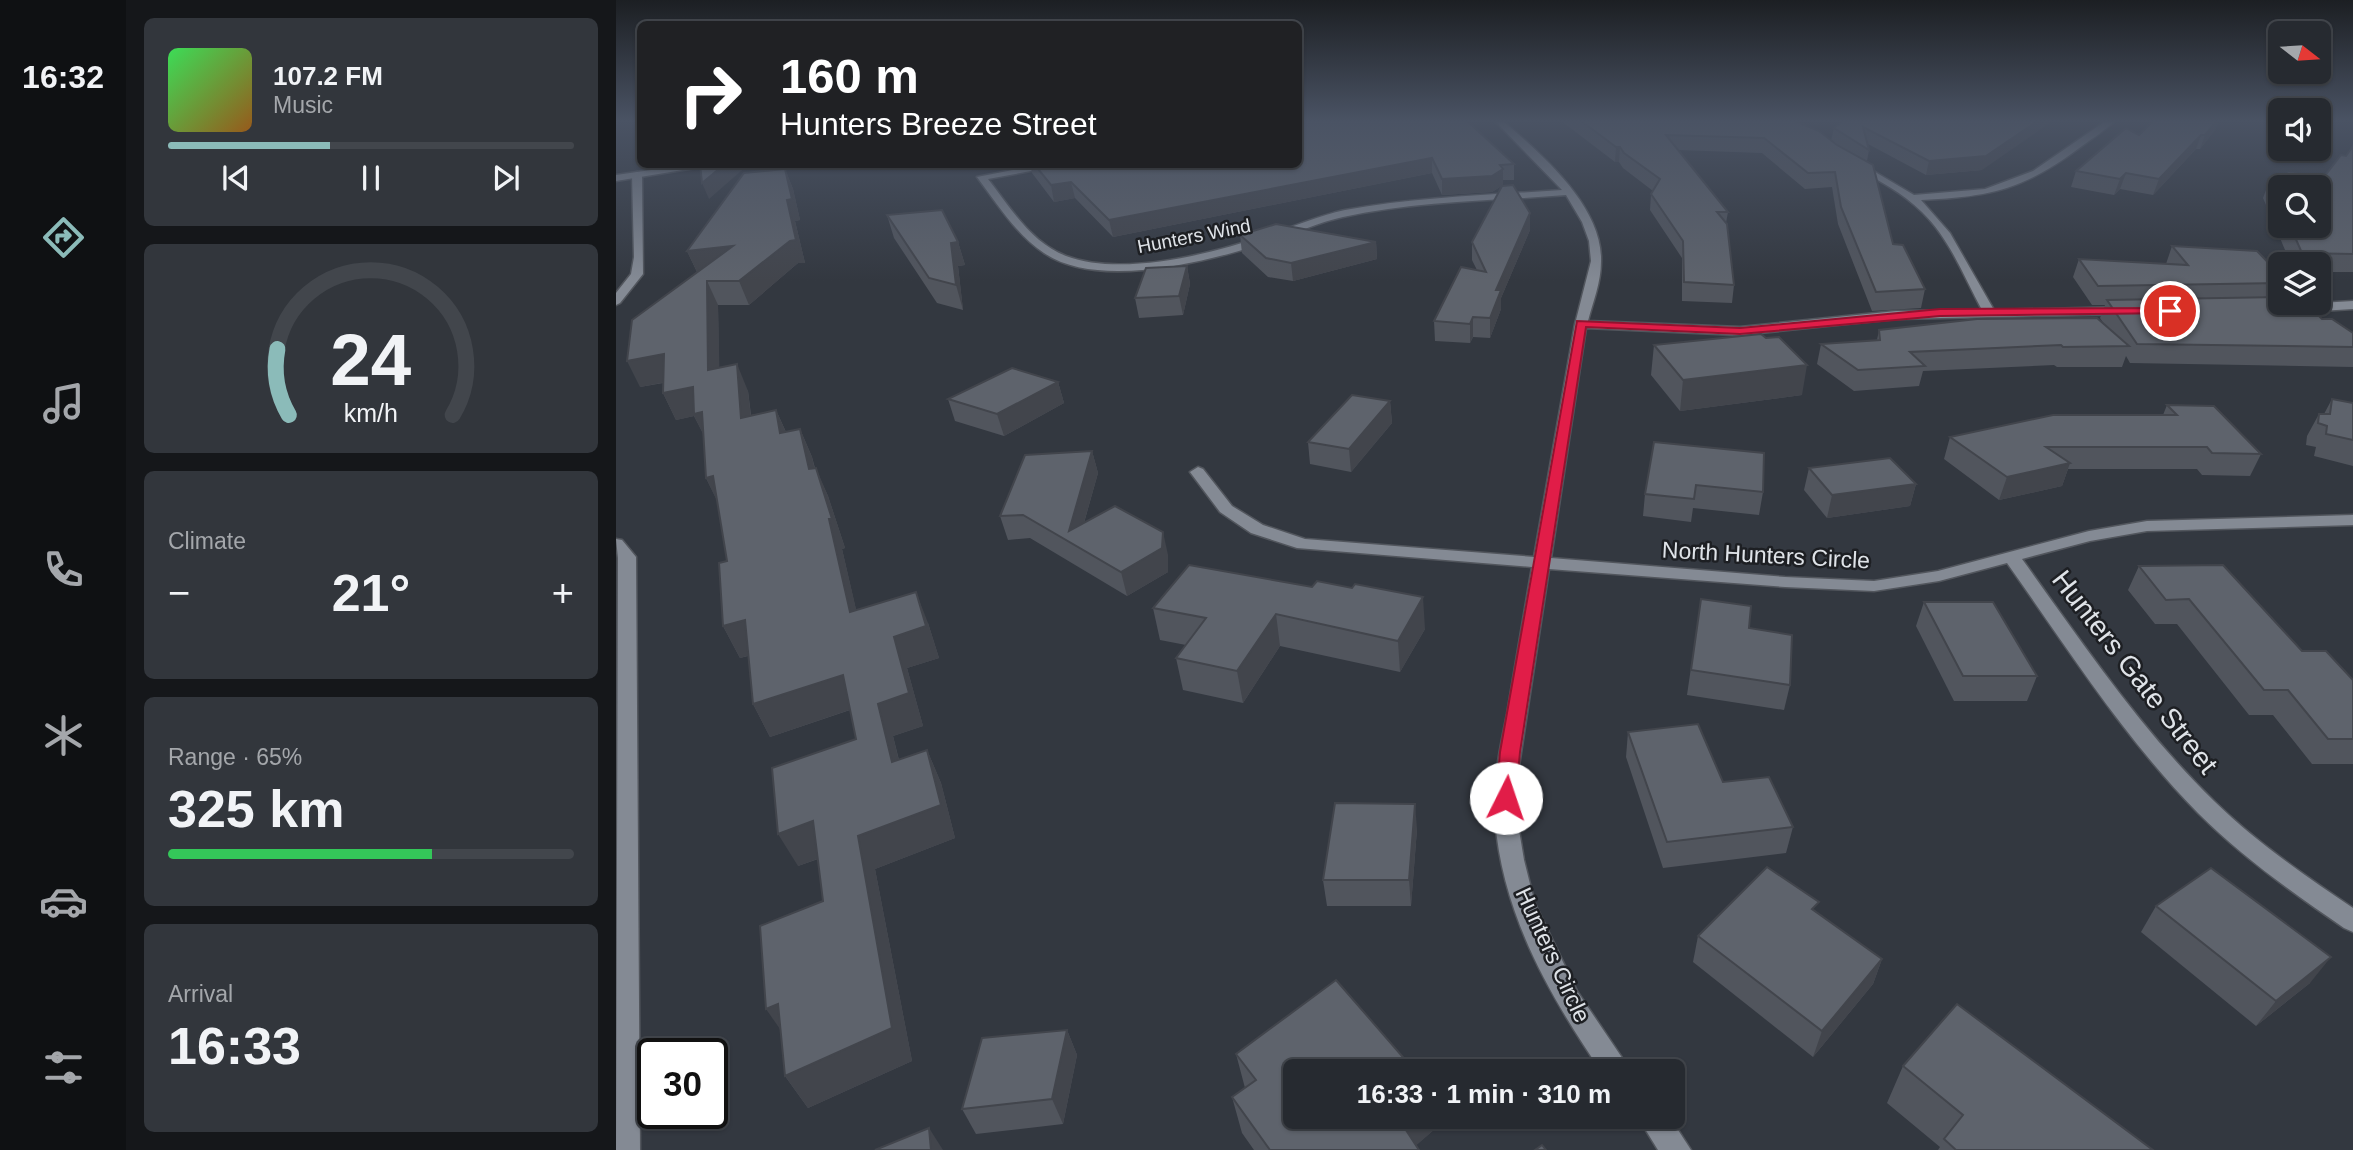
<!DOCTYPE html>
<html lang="en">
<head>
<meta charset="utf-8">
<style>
	:root { --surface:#262a30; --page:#32363c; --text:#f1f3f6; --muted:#a4a7ab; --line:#42464c; --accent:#8bbbb9 }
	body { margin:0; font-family:Arial,sans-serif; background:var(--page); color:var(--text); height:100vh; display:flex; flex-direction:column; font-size:26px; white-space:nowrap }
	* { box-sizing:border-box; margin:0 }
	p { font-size:23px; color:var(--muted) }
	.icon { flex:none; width:38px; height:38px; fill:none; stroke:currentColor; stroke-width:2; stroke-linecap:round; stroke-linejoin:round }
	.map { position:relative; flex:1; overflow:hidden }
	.panel { display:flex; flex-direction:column; gap:18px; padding:18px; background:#15171a; width:490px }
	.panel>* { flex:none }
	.banner { position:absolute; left:21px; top:21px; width:665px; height:147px; border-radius:10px; box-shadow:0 2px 5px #0004,0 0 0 2px var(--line); background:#202124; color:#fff; overflow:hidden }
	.needle { width:46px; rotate:107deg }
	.tools { position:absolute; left:1652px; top:21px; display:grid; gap:14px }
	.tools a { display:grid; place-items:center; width:63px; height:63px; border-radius:10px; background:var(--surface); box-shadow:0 2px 5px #0004,0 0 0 2px var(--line); font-size:35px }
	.speed { position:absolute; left:21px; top:1038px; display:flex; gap:14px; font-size:35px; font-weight:700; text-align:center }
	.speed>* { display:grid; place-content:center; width:91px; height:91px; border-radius:50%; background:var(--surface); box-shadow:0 2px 5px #0004,0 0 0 2px var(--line); line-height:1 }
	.speed .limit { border:4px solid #111; border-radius:10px; background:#fff; color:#111 }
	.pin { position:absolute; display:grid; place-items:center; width:60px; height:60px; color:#fff; margin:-30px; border:4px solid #fff; border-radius:50%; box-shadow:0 2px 7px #0007 }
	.me { position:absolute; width:77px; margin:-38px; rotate:4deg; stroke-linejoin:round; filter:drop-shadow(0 0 5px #0008) }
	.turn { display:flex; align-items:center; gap:24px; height:147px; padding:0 28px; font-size:32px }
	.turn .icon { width:91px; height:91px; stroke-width:2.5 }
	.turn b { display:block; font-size:49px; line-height:60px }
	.big { font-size:52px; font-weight:700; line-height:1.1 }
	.panel .card { flex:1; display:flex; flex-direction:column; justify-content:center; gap:10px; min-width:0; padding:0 24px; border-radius:10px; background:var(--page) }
	.panel .dial { align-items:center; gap:0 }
	.dial svg { height:182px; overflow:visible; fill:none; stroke:var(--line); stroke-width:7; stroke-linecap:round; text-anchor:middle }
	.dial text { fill:var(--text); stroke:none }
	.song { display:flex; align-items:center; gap:21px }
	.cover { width:84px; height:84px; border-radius:10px; background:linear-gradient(135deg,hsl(130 70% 55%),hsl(30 70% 35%)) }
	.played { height:7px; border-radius:4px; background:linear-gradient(90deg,var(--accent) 40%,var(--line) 40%) }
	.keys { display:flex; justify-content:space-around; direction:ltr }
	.heat { display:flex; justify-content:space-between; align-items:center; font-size:38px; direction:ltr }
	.charge { height:10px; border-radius:5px; background:linear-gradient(90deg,#34c759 65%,var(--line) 0) }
	.trip { position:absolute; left:667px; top:1059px; width:402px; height:70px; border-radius:10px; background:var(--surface); box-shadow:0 2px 5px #0004,0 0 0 2px var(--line); font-weight:700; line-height:70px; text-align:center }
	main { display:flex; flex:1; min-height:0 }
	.menu { display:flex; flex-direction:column; width:126px; justify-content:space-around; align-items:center; background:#0f1113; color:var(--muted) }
	.menu .icon { width:49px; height:49px }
	.menu .active { color:var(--accent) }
	.menu b { font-size:32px; color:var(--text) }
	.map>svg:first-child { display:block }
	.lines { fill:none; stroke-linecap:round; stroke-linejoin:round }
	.minor-casing { stroke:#52565d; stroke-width:3 }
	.secondary-casing { stroke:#52565d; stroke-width:3 }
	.minor { fill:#848a94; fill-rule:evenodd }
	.secondary { fill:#848a94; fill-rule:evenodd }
	.wall { fill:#51555d; fill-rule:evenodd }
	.shaded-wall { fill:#42454c }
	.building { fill:#5e636c; stroke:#42454c; stroke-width:2 }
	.route { fill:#e11d48; stroke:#92132f; stroke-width:2 }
	.labels { text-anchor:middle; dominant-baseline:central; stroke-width:5; stroke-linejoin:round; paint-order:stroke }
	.far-street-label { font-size:19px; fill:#dfe3e8; stroke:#1d1f23 }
	.street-label { font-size:23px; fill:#dfe3e8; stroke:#1d1f23 }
	.near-street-label { font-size:28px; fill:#dfe3e8; stroke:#1d1f23 }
</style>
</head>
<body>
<main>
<nav class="menu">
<b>16:32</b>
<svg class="icon active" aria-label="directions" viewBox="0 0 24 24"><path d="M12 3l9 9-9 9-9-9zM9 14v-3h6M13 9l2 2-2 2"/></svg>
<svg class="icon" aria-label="music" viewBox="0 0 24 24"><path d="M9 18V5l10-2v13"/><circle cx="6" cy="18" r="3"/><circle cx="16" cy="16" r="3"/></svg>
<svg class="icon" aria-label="phone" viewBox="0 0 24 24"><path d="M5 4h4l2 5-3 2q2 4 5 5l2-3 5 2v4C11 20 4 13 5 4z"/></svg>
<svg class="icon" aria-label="climate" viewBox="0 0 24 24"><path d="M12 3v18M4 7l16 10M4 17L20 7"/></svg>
<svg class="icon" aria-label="car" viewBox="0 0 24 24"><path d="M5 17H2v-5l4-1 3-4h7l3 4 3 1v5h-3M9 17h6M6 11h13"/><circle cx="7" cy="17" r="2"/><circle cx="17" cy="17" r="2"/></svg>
<svg class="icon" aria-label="filters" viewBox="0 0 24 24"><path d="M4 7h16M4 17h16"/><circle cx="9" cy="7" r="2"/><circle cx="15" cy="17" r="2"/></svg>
</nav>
<section class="panel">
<div class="card">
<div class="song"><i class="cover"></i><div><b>107.2 FM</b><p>Music</p></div></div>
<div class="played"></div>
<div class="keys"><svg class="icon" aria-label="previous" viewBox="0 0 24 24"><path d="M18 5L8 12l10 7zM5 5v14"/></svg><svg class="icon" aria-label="pause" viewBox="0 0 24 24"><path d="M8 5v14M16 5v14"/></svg><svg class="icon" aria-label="next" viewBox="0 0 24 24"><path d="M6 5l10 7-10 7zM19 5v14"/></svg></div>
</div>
<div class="card dial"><svg viewBox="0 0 100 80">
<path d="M14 69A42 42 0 1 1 86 69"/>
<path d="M14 69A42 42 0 0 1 9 40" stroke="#8bbbb9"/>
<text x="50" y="56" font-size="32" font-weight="700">24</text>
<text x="50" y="72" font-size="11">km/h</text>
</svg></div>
<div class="card"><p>Climate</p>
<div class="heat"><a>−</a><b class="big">21°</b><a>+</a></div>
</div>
<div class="card"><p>Range · 65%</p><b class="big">325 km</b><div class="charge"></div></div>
<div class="card"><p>Arrival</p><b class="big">16:33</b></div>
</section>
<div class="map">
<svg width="1737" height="1150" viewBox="0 0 1737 1150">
	<rect width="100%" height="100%" fill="#333840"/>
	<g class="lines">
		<g class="minor-casing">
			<g id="minor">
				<path d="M878,120h8c39,34 101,86 99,142 0,20 -8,40 -13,59l152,6 156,-16 86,-1c-18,-33 -32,-71 -60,-98 -19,-19 -44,-32 -68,-45v-4h6l54,32 71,-6 48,-18 74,-51h9c-9,9 -23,18 -34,26 -57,43 -91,51 -161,54l29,33 44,77 132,-3 6,4 -2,3 -234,5 -156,16 -154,-7 -35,230 234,19 89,4 64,-10 151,-40 58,-10 206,-6v10l-206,6 -57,10 -68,18c60,83 118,170 192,242 42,41 90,74 139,107v24l-9,-4c-51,-35 -102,-71 -146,-115 -74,-75 -130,-164 -191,-250l-68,18 -65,10 -89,-4 -236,-18 -32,210v39l7,42 11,44 42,87 54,80h-30c-52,-76 -99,-158 -106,-252 -3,-35 5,-70 12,-105 8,-49 17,-98 25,-147l-235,-19 -46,-15 -31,-21 -30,-40 8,-5 5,2 29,37 31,19 42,14 229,18 41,-233 16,-63 -2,-20 -7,-19 -16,-27c-74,6 -150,6 -223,22 -24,5 -47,16 -71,24 -59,19 -172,50 -228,12 -28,-19 -47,-49 -67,-76l67,-13h24l-80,15c22,28 43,64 78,77 55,21 145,-2 198,-20 27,-8 53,-20 81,-26 72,-13 145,-15 217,-20z"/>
				<polygon points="21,172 26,175 27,274 4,303 0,305 0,293 15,274 18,257 16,175"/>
				<polygon points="1737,301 1737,309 1671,313 1665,309 1671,305"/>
				<polygon points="0,539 6,540 20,557 24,1150 0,1150 2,558"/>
				<polygon points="1021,1116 1053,1116 1075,1150 1042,1150"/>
			</g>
		</g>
		<g class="secondary-casing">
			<polygon id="secondary" points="77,164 103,164 0,181 0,175"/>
		</g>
		<use href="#minor" class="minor"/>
		<use href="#secondary" class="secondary"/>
	</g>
	<g class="wall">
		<polygon points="682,120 898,164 898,180 887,180 887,185 876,192 826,195 816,173 497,237 459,198 438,202 416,173 414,164 682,164"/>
		<polygon points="944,120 1177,120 1215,141 1218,128 1227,120 1366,170 1310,175 1252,144 1253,150 1251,161 1277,244 1309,289 1305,308 1256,311 1222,224 1216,187 1189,189 1146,153 1062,150 1112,212 1110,223 1118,285 1116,303 1066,301 1066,258 1034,210 1035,194 1037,191 1007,168 1003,162 999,162"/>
		<polygon points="1599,130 1584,149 1580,149 1537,195 1504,189 1498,195 1455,187 1460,171"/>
		<path d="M1737,146v126h-34v-8h-28l-28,-66 6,-16 16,1 4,-10 35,4 22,-21zM1664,187l39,39h-39z"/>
		<polygon points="169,169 177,189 184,220 179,221 189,263 182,263 133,305 102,305 103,368 132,391 135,415 160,410 170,432 184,429 196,457 199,468 212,496 229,548 226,549 240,610 312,623 323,658 291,668 307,726 277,736 283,760 311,750 325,783 339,838 259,869 296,1061 192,1108 169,1076 207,901 202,859 182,866 240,739 234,710 154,737 137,704 132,656 124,658 107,626 111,561 101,500 90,478 88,435 78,416 60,420 47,393 47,383 24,387 81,272 71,251"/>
		<polygon points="271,215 342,242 349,265 342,266 347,310 321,303 278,238"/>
		<polygon points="914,230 885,298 885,309 874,338 857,337 854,343 819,341 818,321 861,270 856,260 856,242"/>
		<polygon points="624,235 760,242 761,259 677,281 652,277 626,253"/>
		<polygon points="1556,246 1664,275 1664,303 1706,319 1737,333 1737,367 1514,363 1510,356 1506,367 1441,367 1438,365 1307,371 1303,386 1238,391 1201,364 1205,344 1261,340 1263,330 1488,324 1484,318 1489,305 1476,305 1457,277 1463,259 1550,264"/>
		<polygon points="571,266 574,284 567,315 523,318 519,298"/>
		<polygon points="1038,345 1186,395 1064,411 1035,375"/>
		<polygon points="442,382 448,403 388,436 339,421 332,399"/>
		<polygon points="1716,399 1737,403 1737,466 1698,456 1700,447 1690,445 1691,436 1703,414 1708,414"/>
		<polygon points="774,401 776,423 735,472 694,464 692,442"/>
		<polygon points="1551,405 1645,454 1634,476 1586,475 1581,469 1452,469 1446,486 1383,500 1328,459 1334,437 1547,415"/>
		<polygon points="1038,442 1147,492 1143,515 1077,508 1075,522 1027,516 1029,494"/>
		<polygon points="476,451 482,473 468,523 552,555 552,572 511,596 414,538 392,540 384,516"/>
		<polygon points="1193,468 1300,484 1294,506 1211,518 1188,490"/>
		<polygon points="573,565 809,629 784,672 664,646 627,703 567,690 560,658 570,645 544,640 537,608"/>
		<polygon points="1523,566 1686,651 1737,680 1737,764 1696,764 1657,715 1633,715 1561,624 1539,624 1512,590"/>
		<polygon points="1085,599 1133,628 1174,685 1168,710 1071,695"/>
		<polygon points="1308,602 1421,676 1411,701 1338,701 1300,626"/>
		<polygon points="1012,732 1107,782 1177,827 1170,853 1047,868 1010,757"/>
		<polygon points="801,829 795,906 711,906 707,880"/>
		<polygon points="1540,906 1694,983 1640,1026 1525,932"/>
		<polygon points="1082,936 1266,959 1257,984 1197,1057 1077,962"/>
		<polygon points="451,1030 461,1055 447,1124 360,1134 346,1109"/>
		<polygon points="620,1054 820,1128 800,1145 803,1150 638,1150 626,1133 616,1097 629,1088"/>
		<polygon points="1287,1066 1537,1150 1322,1150 1324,1147 1271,1103"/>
	</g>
	<g class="shaded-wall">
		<polygon points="1423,120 1438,120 1366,170 1310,175 1313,161"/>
		<polygon points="1601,120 1603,120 1599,130 1584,149 1589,135"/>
		<polygon points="1585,135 1580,149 1537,195 1543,179"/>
		<polygon points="1000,147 1004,147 1003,162 999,162"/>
		<polygon points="816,158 816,173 497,237 493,220"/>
		<polygon points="109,164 133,164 93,199 86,183"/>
		<polygon points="169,169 177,189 184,220 179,221 189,263 182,263 133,305 123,281 174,241"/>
		<polygon points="887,169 887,185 876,192 826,195 826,179"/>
		<polygon points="1510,173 1504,189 1498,195 1504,179"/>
		<polygon points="455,182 459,198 438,202 435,185"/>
		<polygon points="914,213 914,230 885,298 885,309 874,338 874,318 880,290"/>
		<polygon points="342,242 349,265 342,266 347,310 340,285 335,243"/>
		<polygon points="760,242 761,259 677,281 675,263"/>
		<polygon points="117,246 82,274 71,251"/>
		<polygon points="571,266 574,284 567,315 563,296"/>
		<polygon points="91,281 102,305 104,396 92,370"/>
		<polygon points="857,317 857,337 854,343 854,324"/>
		<polygon points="48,354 61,380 24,387 11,361"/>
		<polygon points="121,364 132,391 138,445 125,418"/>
		<polygon points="1191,365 1186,395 1064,411 1067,380"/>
		<polygon points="442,382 448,403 388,436 381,414"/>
		<polygon points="77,387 87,414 91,442 78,416 60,420 47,393"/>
		<polygon points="774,401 776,423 735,472 733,449"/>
		<polygon points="160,410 172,437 164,433"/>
		<polygon points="184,429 196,457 205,498 193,469"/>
		<polygon points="476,451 482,473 461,547 453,531"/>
		<polygon points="1454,463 1446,486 1383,500 1391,477"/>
		<polygon points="200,468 212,496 229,548 226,549 248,643 234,612"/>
		<polygon points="97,476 104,507 90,478"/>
		<polygon points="1300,484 1294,506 1211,518 1216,495"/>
		<polygon points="547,532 552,555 552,572 511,596 505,572"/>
		<polygon points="300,592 312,623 323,658 291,668 307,726 277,736 291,795 276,762 262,704 278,637"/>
		<polygon points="807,597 809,629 784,672 782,641"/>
		<polygon points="660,614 664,646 627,703 621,671"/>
		<polygon points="129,620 145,652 124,658 107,626"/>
		<polygon points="227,675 242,707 154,737 137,704"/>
		<polygon points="311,750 325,783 339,838 259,869 296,1061 192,1108 169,1076 242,836"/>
		<polygon points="799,804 801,829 795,906 793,880"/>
		<polygon points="197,821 215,854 182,866 162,834"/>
		<polygon points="1715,957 1694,983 1640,1026 1660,1001"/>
		<polygon points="1266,959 1257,984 1197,1057 1206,1031"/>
		<polygon points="162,1004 173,1042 150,1009"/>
		<polygon points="451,1030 461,1055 447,1124 436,1099"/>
		<polygon points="789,1116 819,1116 820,1128 795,1150 784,1121"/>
		<polygon points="313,1128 327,1150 315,1150"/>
	</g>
	<g class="building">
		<polygon points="682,120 850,120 898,164 884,165 887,169 876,176 826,179 816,158 493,220 455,182 435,185 418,164 682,164"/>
		<polygon points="964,120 1177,120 1203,131 1221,145 1257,165 1277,244 1287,245 1309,289 1260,292 1225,207 1219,172 1192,173 1148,138 1050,135 1112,212 1101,212 1111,224 1118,285 1068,282 1067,241 1035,194 1044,179 1008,153 1004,147 1000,147"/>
		<polygon points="1227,120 1423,120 1370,156 1313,161 1247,127 1253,150 1218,128"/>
		<polygon points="1538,120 1601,120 1589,135 1585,135 1543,179 1510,173 1504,179 1460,171 1510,128 1523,135"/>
		<polygon points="1737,146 1737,254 1686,253 1674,226 1703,226 1703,187 1664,187 1664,205 1653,182 1678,184 1673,173 1708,177 1725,155 1730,156"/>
		<polygon points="84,164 109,164 86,183"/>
		<polygon points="169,169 176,199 171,200 180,240 174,241 123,281 91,281 92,370 121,364 125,418 160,410 164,433 184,429 193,469 200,468 216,519 213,519 234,612 300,592 310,626 278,637 293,693 262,704 276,762 311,750 325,805 242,836 276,1028 169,1076 162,1004 150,1009 144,926 207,901 197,821 162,834 156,768 240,739 227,675 137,704 129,620 107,626 103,563 111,561 97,476 90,478 86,412 78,414 77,387 47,393 48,354 11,361 16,320 117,246 71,251 128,173"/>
		<polygon points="897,185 914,213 880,290 885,290 874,318 857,317 854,324 818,321 845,267 870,272 856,242 886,186"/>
		<polygon points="326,210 342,242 335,243 340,285 313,278 271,215"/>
		<polygon points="660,224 760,242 675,263 650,258 624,235"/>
		<polygon points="1556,246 1641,251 1664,275 1664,283 1482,286 1463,259 1572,265"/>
		<polygon points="571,266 563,296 519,298 530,268"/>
		<polygon points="1664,297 1664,303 1690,303 1706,319 1716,319 1737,333 1737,347 1521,344 1491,300"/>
		<polygon points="1481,318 1513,346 1447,347 1445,345 1294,352 1309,366 1242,370 1205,344 1264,340 1263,330 1361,319"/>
		<polygon points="1145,334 1150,338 1163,337 1191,365 1067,380 1038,345"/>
		<polygon points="396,368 442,382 381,414 332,399"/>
		<polygon points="736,395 774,401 733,449 692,442"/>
		<polygon points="1716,399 1737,403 1737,440 1710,434 1711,426 1702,423 1703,414 1714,414"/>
		<polygon points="1551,405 1598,406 1645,454 1596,453 1591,447 1430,447 1454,463 1391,477 1334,437 1437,415 1561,415"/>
		<polygon points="1038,442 1148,453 1147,492 1080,485 1078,499 1029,494"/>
		<polygon points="476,451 453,531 499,506 547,532 546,548 505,572 407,515 384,516 409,455"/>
		<polygon points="1274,458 1300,484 1216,495 1193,468"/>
		<polygon points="573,565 696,587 701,581 736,588 739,584 807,597 782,641 660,614 621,671 560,658 590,618 537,608"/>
		<polygon points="1607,565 1686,651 1710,651 1737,680 1737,739 1712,739 1672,690 1648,690 1573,599 1550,600 1523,566"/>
		<polygon points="1085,599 1135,606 1133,628 1176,635 1174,685 1075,670"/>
		<polygon points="1308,602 1377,602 1421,676 1347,676"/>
		<polygon points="1082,724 1107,782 1153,777 1177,827 1051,842 1012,732"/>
		<polygon points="719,803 799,804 793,880 707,880"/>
		<polygon points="1151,867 1203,902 1196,909 1266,959 1206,1031 1082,936"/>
		<polygon points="1595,868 1715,957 1660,1001 1540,906"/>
		<polygon points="720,980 799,1071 679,1071 679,1116 789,1116 784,1121 803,1150 654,1150 616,1097 640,1080 620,1054"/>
		<polygon points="1341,1004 1537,1150 1340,1150 1328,1139 1347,1115 1287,1066"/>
		<polygon points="451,1030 436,1099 346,1109 366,1038"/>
		<polygon points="313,1128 315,1150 259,1150"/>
		<polygon points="926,1145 930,1150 919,1150"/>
	</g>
	<linearGradient id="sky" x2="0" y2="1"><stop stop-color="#1c1f23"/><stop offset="0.43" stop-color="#4a5364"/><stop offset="1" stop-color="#4a5364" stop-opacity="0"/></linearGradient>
	<rect width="1737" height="281" fill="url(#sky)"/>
	<polygon class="route" points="1554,308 1558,309 1558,313 1324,316 1124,334 970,327 904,752 900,798 897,804 890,806 883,804 880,798 884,752 961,321 1124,328 1324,309"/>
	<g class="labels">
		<g class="far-street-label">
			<text transform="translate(578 236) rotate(-11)">Hunters Wind</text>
		</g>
		<g class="street-label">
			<text transform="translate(1150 555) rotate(3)">North Hunters Circle</text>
			<text transform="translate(937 955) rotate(65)">Hunters Circle</text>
		</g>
		<g class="near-street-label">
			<text transform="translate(1519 672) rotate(52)">Hunters Gate Street</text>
		</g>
	</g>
</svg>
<div class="tools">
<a><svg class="needle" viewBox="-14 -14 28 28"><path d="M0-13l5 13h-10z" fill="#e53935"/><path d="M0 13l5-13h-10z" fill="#a4a7ab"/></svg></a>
<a><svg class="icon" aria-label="sound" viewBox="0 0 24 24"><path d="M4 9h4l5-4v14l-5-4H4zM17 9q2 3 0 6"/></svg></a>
<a><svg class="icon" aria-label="search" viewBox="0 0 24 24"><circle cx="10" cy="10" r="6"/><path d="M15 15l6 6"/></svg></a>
<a><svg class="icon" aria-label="layers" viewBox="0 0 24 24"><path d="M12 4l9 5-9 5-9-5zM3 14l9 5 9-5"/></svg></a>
</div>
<div class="speed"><div class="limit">30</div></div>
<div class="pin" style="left:1554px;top:311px;background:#d93025"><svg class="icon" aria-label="arrive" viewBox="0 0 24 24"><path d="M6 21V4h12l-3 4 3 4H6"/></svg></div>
<svg class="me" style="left:890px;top:798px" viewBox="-20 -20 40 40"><circle r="19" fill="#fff"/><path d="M0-13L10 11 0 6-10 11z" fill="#e11d48"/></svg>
<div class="trip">16:33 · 1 min · 310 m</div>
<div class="banner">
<div class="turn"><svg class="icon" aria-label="right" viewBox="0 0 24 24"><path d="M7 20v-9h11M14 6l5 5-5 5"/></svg><div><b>160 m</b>Hunters Breeze Street</div></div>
</div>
</div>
</main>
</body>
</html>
